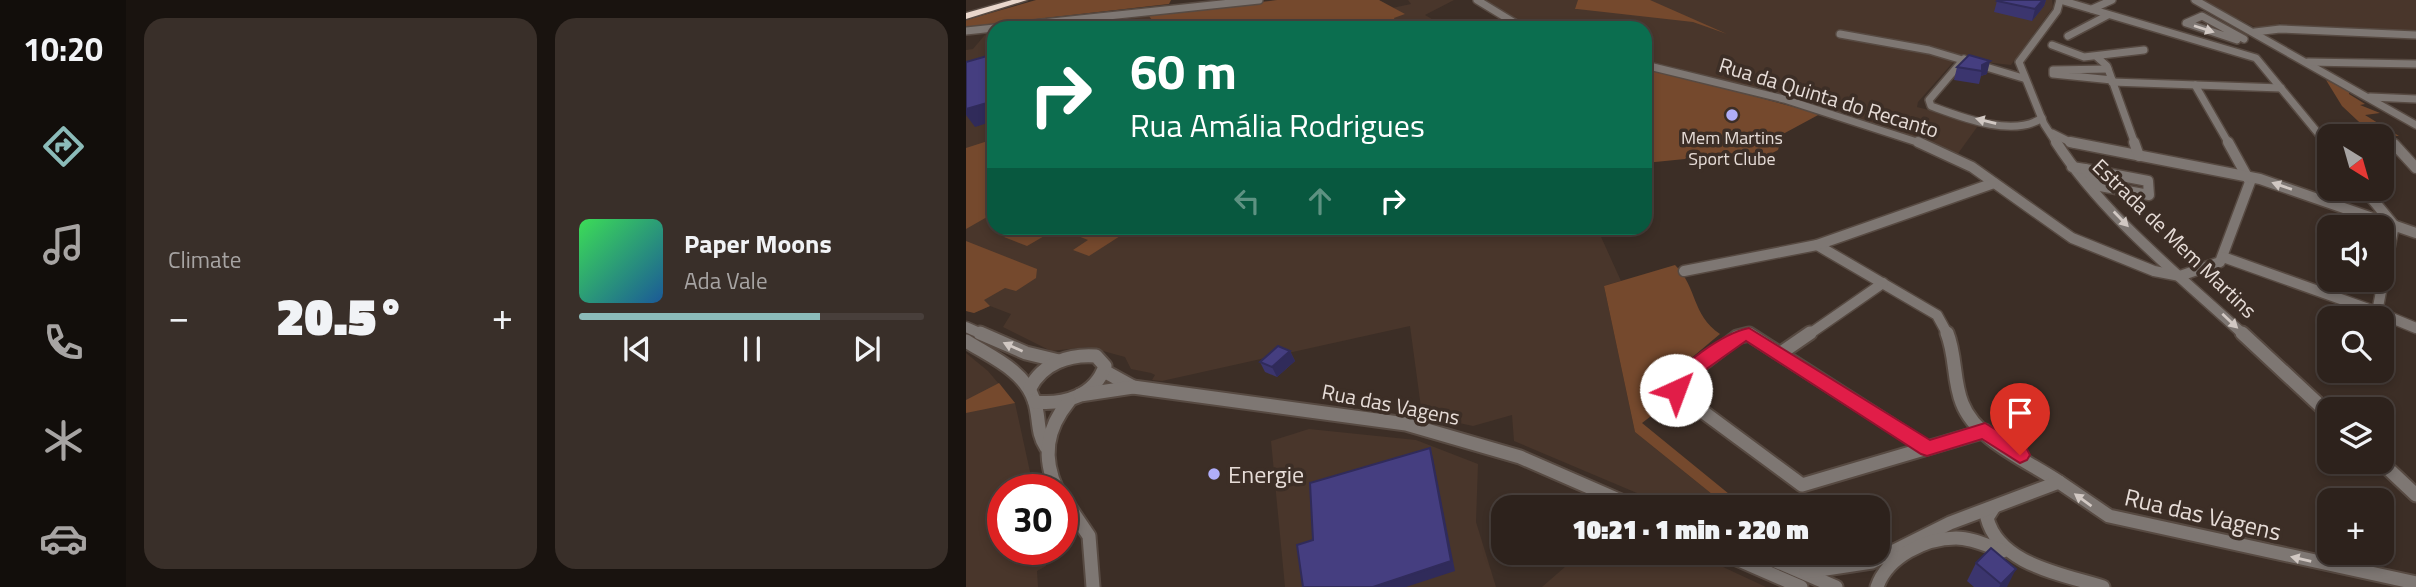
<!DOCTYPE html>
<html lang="en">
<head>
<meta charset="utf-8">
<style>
	:root { --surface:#2d221c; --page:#392f29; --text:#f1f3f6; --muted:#a7a4a3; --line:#483f3b; --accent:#8bbbb9 }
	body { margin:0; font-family:"Titillium Web",sans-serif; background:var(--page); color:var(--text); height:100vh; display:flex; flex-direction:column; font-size:26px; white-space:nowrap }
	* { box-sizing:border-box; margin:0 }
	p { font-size:23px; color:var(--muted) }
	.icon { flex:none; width:38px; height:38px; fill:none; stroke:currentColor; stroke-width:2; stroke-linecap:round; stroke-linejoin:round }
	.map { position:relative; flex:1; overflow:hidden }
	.details { display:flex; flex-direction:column; gap:18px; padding:18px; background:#19130f; width:840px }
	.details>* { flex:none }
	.top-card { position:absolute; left:21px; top:21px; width:665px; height:214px; border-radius:21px; box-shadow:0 4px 10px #0003,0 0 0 2px var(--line); background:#0b6e4f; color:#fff; overflow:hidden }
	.needle { width:46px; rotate:143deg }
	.fabs { position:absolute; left:1351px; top:124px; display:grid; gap:14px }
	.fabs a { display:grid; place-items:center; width:77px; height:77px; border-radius:14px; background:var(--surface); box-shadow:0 4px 10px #0003,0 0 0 2px var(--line); font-size:35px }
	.speed { position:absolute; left:21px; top:474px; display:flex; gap:14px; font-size:35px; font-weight:700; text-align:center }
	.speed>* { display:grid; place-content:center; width:91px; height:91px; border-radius:50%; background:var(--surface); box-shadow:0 4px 10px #0003,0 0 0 2px var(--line); line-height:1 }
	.speed .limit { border:10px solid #d22; background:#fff; color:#111 }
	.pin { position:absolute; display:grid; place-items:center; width:60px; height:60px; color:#fff; margin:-72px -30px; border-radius:50% 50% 50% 0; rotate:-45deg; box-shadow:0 0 7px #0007 }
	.pin .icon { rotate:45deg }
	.me { position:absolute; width:77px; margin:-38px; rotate:43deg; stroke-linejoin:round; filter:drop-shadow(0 0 5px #0008) }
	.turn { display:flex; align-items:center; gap:24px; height:147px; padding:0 28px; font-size:32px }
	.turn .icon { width:91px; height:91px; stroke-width:2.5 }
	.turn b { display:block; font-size:49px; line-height:60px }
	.lanes { display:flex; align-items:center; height:66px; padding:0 28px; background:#0003; justify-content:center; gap:35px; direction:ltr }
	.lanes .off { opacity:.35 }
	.big { font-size:52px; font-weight:800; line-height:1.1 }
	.details .card { flex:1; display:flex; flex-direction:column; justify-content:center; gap:10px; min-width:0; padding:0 24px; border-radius:21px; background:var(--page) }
	.song { display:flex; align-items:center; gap:21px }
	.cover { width:84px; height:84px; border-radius:10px; background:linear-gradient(135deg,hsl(130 70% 55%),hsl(210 70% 35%)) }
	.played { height:7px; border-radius:4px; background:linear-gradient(90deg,var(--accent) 70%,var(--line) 70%) }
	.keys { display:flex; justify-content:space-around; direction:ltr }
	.heat { display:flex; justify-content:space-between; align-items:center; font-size:38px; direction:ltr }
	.details .tiles { flex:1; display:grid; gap:18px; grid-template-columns:repeat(2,1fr) }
	.trip { position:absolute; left:525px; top:495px; width:399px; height:70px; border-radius:21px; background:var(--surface); box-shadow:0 4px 10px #0003,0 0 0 2px var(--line); font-weight:800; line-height:70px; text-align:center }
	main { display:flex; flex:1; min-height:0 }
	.tabs { display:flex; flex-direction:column; width:126px; justify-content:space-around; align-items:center; background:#120e0b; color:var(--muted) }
	.tabs .icon { width:49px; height:49px }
	.tabs .selected { color:var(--accent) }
	.tabs b { font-size:32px; color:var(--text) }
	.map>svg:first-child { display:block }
	.built { fill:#49362b }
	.green { fill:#75492d }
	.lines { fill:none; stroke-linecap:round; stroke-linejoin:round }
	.minor-far2-casing { stroke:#574a42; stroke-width:10 }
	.minor-far1-casing { stroke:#574a42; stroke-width:13 }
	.minor-casing { stroke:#574a42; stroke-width:17 }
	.highway-casing { stroke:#574a42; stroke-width:3 }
	.minor-far2 { stroke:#7e7773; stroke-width:7 }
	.minor-far1 { stroke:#7e7773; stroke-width:10 }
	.minor { stroke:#7e7773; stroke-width:13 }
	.highway { fill:#e9d7cc; fill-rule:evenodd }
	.wall { fill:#3b356e }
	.shaded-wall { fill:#302b5a }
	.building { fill:#453e80; stroke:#302b5a; stroke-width:2 }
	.oneway { fill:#d1c8c3 }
	.route { fill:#e11d48; stroke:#92132f; stroke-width:2 }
	.poi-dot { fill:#b0aefa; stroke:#3c2e26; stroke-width:2.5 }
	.labels { text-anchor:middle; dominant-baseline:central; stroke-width:7; stroke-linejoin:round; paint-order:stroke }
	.far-poi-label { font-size:18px; fill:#e6dcd7; stroke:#3c2e26 }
	.street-label { font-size:21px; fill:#e6dcd7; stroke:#3c2e26 }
	.near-poi-label { font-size:24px; fill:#e6dcd7; stroke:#3c2e26; text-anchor:start }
	.near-street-label { font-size:24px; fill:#e6dcd7; stroke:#3c2e26 }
</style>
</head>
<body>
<main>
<nav class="tabs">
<b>10:20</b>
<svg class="icon selected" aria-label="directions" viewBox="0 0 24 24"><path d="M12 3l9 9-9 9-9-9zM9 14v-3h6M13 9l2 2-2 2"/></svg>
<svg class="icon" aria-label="music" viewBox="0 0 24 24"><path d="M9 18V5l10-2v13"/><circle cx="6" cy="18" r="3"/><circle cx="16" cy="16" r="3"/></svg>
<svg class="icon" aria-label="phone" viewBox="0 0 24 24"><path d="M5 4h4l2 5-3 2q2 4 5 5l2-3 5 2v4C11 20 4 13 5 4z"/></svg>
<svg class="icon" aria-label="climate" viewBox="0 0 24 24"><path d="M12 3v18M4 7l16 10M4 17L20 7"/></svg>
<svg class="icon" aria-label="car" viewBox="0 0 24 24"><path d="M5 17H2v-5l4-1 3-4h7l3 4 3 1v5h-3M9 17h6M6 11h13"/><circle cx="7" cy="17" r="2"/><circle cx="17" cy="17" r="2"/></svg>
</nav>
<section class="details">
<div class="tiles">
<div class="card"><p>Climate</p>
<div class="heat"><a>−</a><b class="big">20.5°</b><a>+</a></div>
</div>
<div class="card">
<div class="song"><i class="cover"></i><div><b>Paper Moons</b><p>Ada Vale</p></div></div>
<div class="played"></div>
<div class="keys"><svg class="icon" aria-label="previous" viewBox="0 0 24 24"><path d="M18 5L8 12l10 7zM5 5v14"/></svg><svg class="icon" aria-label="pause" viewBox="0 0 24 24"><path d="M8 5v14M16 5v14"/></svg><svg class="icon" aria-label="next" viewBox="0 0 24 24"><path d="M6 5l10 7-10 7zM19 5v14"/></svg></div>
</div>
</div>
</section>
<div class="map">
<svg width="1450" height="587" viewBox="0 0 1450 587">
	<rect width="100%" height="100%" fill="#3c2e26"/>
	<g class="built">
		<polygon points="311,0 413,0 426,8 445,4 442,0 488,0 459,15 481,28 40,28 142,20 144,23 191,13"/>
		<polygon points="517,0 1086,0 1087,7 1045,65 990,59 952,102 951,107 1014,123 991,155 798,96 679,67 679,28 564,28"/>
		<polygon points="1234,0 1450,0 1450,35 1319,29 1313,22 1315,27 1289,27"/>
		<polygon points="28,29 28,228 576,228 577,236 631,228 655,281 638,286 669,432 762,507 704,507 548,441 546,415 507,426 456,415 444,326 196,381 186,380 189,375 185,373 165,369 159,357 122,347 85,351 37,327 45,314 24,306 8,313 0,311 0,50 7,49 23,30"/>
		<polygon points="0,353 22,371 49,403 68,490 37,490 37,550 77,550 80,566 71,571 72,587 0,587"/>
		<polygon points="343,429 450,440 512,464 510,522 530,587 319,587 305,441"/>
		<polygon points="615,553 727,553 800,587 576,587"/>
	</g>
	<g class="green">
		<polygon points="70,0 205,0 203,4 0,27 0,20"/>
		<polygon points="311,0 413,0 439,14 428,18 430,23 402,28 192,28 183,16"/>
		<polygon points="612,0 684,0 761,34 727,22 611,9 609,9"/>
		<polygon points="679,67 854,114 817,134 812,150 795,159 738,155 734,158 723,155 719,159 679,163"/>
		<polygon points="1360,80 1383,91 1383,94 1399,104 1394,105 1414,113 1399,115 1433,136 1407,135 1376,106"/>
		<polygon points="28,139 28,213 0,229 0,148"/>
		<polygon points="55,228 161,228 165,229 123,256 107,250 122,240 92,228 61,246 38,237"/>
		<polygon points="0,241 71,269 70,278 50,291 39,288 18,300 24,306 8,313 0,311"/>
		<path d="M709,265c23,23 16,49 45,69l-55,46 3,23 -26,20 103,84h-17l-93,-75 -31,-146z"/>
		<polygon points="33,383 49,403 0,413 0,400"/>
	</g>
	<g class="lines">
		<g class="minor-far2-casing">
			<g id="minor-far2">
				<polyline points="511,0 557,28"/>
				<polyline points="1094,0 1290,58 1361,144"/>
				<polyline points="1229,0 1450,125"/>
				<polyline points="1126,9 1146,0"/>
				<polyline points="0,31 293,0"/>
				<polyline points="1289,32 1314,29 1450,35"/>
				<polyline points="874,34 963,50 1057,78"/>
				<polyline points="1102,36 1142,15"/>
				<polyline points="1271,40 1220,23 1236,16 1278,39"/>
				<polyline points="1086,45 1118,57 1178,50"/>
				<polyline points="1131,57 1141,66 1169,144"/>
				<path d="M998,59l-35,41 2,6c30,11 82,32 111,12"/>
				<polyline points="1342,62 1450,64"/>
				<polyline points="679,65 818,99 957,144"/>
				<polyline points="1142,69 1087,70 1087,74 1146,80"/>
				<polyline points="1146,82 1315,88"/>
				<polyline points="1229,85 1263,144"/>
				<polyline points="1404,97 1450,99"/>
				<polyline points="1086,133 1108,144"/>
				<polyline points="1091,144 1078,124 1053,62 1091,11 1094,0"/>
			</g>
		</g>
		<g class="minor-far1-casing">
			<g id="minor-far1">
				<polyline points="952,142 1006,167 1106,238 1188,271 1214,276 1254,262 1284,182 1262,142"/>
				<path d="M1090,142c47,73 124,134 188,193"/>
				<polyline points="1104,142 1294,179 1450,233"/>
				<polyline points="1168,142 1173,156"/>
				<polyline points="1359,142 1363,147"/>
				<polyline points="1428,144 1450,168"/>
				<polyline points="1106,167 1119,169"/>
				<polygon points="1119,169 1182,181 1183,195 1134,186"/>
				<polyline points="1398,189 1426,223"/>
				<polyline points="851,245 971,315 982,335"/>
				<polyline points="1257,257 1411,312 1428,225"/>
				<polyline points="718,271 851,245 1028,183"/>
				<polyline points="1411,312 1450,328"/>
				<polyline points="0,327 18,335"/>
				<polyline points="780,335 784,335"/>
				<polyline points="842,335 917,283"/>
			</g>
		</g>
		<g class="minor-casing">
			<g id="minor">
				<polyline points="14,333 60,353 93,361"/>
				<path d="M981,333c9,22 6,48 15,70 14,37 66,58 97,79"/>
				<polyline points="1276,333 1363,414"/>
				<path d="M0,341c25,16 58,29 68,59 6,16 2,32 12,47"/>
				<polyline points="815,353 844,333"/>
				<polyline points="138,371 167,387"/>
				<path d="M64,388c13,-25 39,-34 66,-32l9,10c-10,30 -41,39 -70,36"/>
				<polyline points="114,395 167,387 440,424 554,457 671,508"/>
				<polyline points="961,448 783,334 771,337 710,384 713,394 836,485 1019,431"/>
				<polyline points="1415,462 1450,495"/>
				<path d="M91,490c-15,-33 -11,-61 12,-89"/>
				<polyline points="96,496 123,536 127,587"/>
				<path d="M1028,507l-7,11c12,47 76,56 116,69"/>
				<polyline points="757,553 835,587"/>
				<polyline points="791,553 870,587"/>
				<polyline points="840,572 906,562 984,523 1093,482 1143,516 1450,583"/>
				<path d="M911,587c10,-30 48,-49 79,-49 16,0 32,8 47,13"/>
			</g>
		</g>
		<g class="highway-casing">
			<polygon id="highway" points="46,0 61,0 0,19 0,13"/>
		</g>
		<use href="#minor-far2" class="minor-far2"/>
		<use href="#minor-far1" class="minor-far1"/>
		<use href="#minor" class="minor"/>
		<use href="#highway" class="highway"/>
	</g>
	<g class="wall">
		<polygon points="1032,0 1080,0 1078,6 1066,21 1028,12 1031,1"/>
		<polygon points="1003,55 1021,74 1015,76 1013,84 988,80 991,67"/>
		<polygon points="324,351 329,361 311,377 299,372 294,362"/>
		<polygon points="1010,563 1041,587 1008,587 1001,581"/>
	</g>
	<g class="shaded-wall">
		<polygon points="1077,0 1080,0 1078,6 1066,21 1069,9"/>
		<polygon points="1024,61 1021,74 1015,76 1016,65"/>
		<polygon points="28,101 28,121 9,127 0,115 0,109"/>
		<polygon points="324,351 329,361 311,377 306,367"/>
		<polygon points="464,448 467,458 489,571 440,587 407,587"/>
		<polygon points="1050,569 1041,587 1033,587 1035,584"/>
	</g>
	<g class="building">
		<polygon points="1032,0 1077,0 1069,9 1031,1"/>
		<polygon points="152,20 160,28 104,28 127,22 131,26"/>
		<polygon points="28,54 28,101 0,109 0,62"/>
		<polygon points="1003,55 1024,61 1016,65 1016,71 991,67"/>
		<polygon points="312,346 324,351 306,367 294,362"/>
		<polygon points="464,448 485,561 407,587 337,587 331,545 347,540 344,483"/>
		<polygon points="1025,548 1050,569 1035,584 1010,563"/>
	</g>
	<defs><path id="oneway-solid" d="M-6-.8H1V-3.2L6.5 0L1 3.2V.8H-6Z" transform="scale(1.75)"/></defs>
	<g class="oneway">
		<use href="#oneway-solid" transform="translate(1238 29) rotate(18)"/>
		<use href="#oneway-solid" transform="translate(1020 121) rotate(-166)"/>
		<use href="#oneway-solid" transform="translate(1316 186) rotate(-161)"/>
		<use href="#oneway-solid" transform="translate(1155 219) rotate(46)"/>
		<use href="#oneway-solid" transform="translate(1264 321) rotate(43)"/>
		<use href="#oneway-solid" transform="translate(47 347) rotate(-156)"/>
		<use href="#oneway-solid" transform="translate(1117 500) rotate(-144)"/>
		<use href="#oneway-solid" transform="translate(1335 559) rotate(-167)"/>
	</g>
	<path class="route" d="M783,328l181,112 55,-17 42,26 3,6 -3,5 -7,3 -38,-24 -55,17 -6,-2 -175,-113 -59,42 -5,11h-12l-3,-4c8,-24 57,-57 82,-62z"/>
	<g class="poi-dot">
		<circle cx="766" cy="115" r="7"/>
		<circle cx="248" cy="474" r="7"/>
	</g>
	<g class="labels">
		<g class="far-poi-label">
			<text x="766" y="137">Mem Martins<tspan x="766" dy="21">Sport Clube</tspan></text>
		</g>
		<g class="street-label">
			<text transform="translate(863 97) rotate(17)">Rua da Quinta do Recanto</text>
			<text transform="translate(1209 238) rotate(44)">Estrada de Mem Martins</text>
			<text transform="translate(425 404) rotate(11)">Rua das Vagens</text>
		</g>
		<g class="near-poi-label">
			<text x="262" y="474">Energie</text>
		</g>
		<g class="near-street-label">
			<text transform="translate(1237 514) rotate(13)">Rua das Vagens</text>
		</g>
	</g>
</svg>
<div class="fabs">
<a><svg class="needle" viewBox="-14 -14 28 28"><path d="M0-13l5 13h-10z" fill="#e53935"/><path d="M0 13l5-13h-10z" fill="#a7a4a3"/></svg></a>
<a><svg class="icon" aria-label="sound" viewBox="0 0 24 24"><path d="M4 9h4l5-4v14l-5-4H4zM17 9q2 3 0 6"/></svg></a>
<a><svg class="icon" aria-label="search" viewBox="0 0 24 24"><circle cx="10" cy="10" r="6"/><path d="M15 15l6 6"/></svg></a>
<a><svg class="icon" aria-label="layers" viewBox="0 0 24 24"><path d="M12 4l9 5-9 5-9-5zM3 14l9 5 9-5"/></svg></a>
<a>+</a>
</div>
<div class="speed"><div class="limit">30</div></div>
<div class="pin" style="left:1054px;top:455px;background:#d93025"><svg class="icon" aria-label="arrive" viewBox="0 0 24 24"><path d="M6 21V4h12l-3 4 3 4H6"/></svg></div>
<svg class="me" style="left:710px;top:390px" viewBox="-20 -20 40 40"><circle r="19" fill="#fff"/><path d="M0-13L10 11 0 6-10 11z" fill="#e11d48"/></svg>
<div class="trip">10:21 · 1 min · 220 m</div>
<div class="top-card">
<div class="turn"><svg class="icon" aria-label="right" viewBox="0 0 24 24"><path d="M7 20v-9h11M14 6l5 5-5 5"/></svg><div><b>60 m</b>Rua Amália Rodrigues</div></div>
<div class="lanes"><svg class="icon off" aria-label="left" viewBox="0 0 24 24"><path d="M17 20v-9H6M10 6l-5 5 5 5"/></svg><svg class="icon off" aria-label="ahead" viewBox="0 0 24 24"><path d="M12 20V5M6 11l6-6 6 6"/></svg><svg class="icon" aria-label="right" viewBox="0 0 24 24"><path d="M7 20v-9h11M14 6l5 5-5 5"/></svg></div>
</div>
</div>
</main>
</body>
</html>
